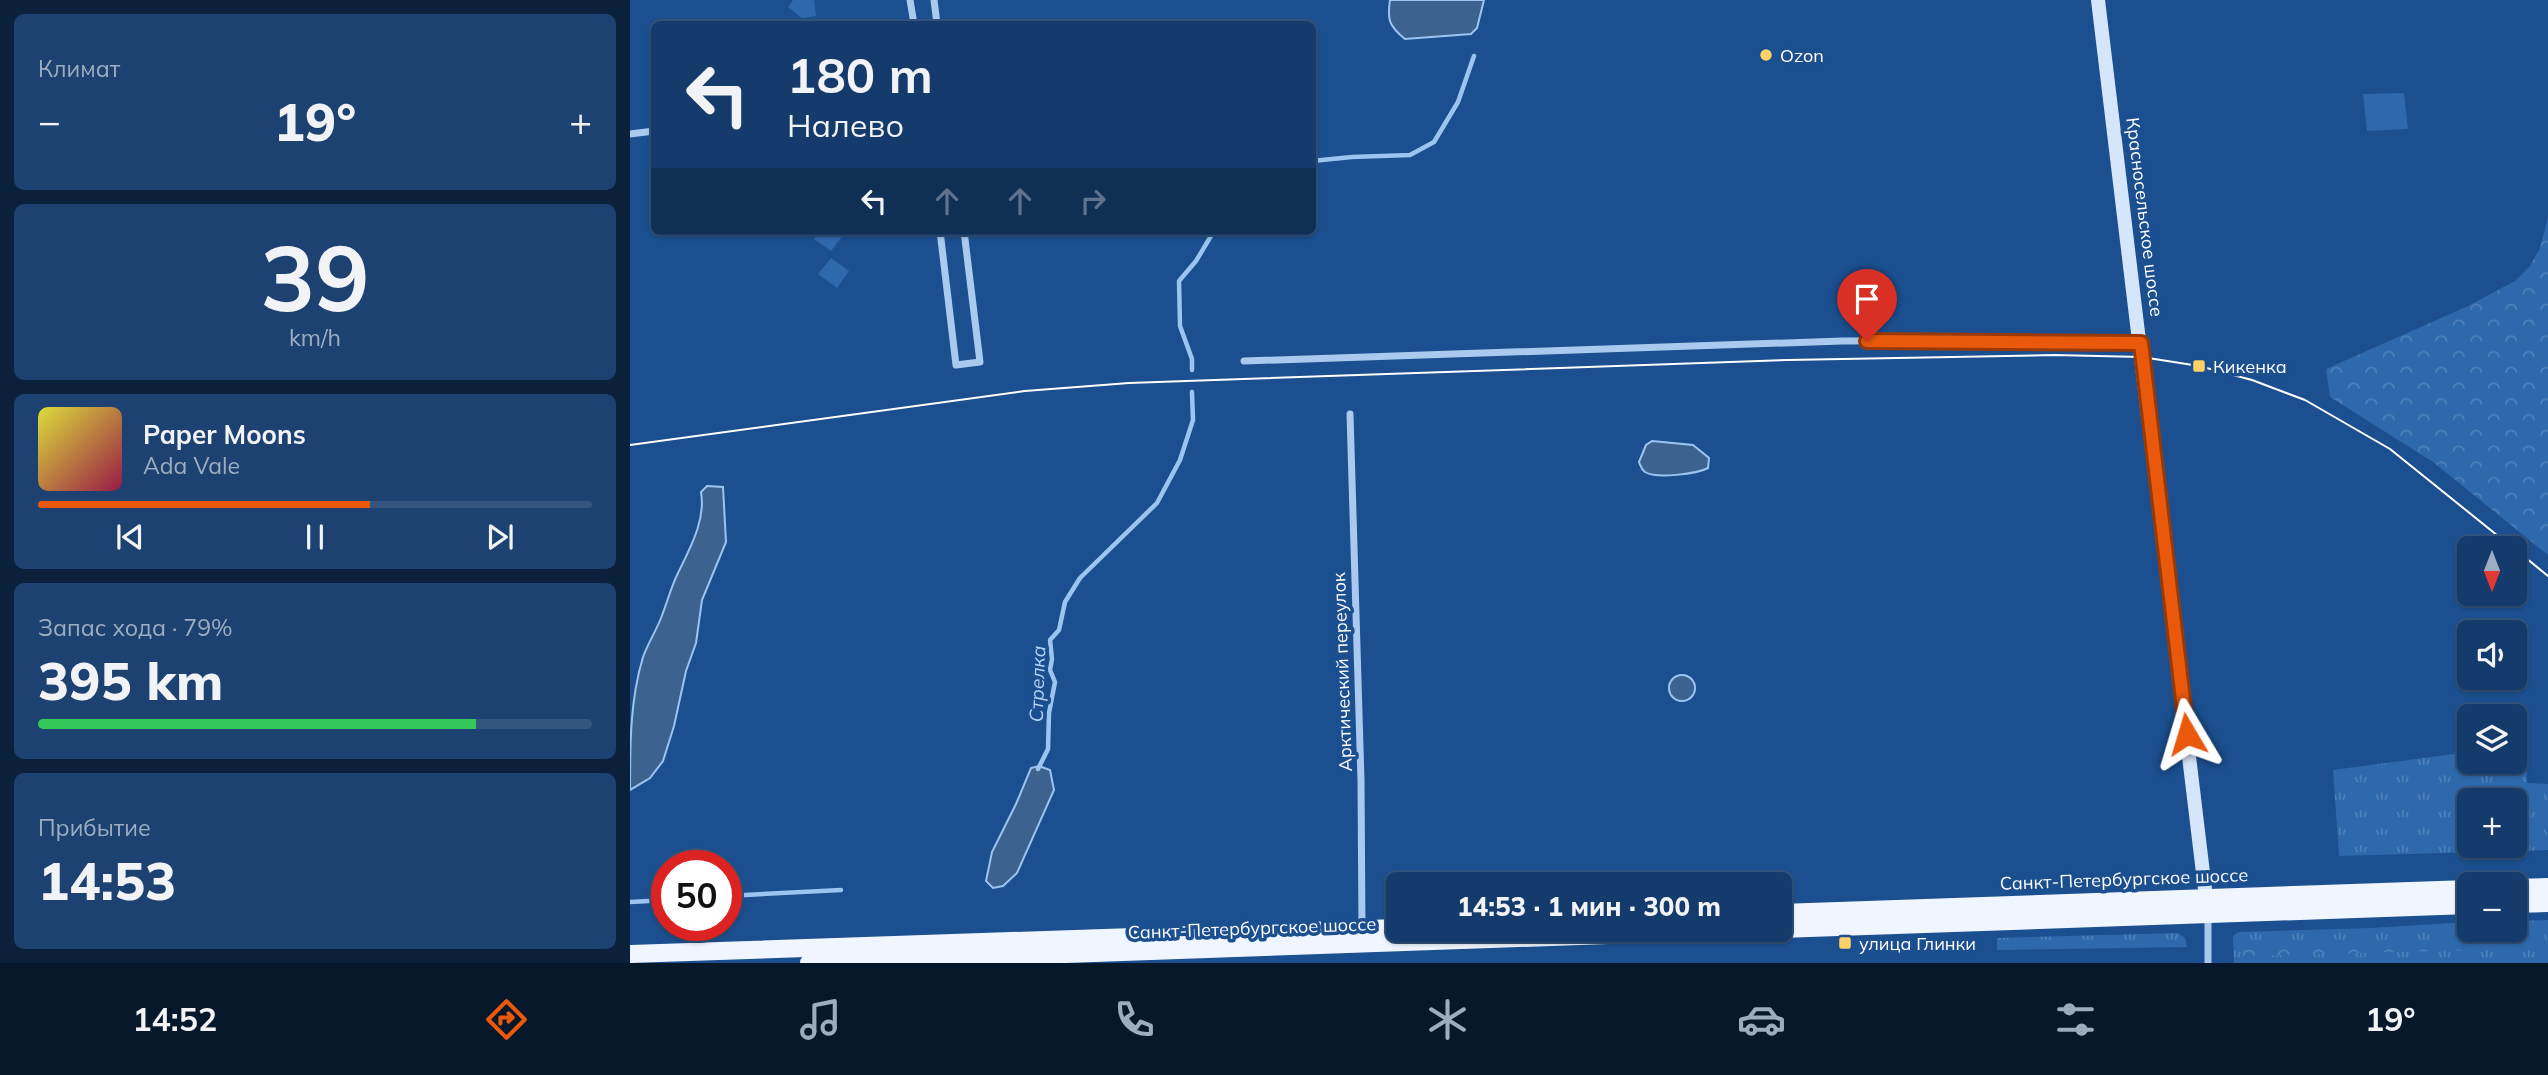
<!DOCTYPE html>
<html lang="ru">
<head>
<meta charset="utf-8">
<style>
	:root { --surface:#143b6b; --page:#1d4271; --text:#f1f3f6; --muted:#9dadc1; --line:#33557e; --accent:#ea580c }
	body { margin:0; font-family:Mulish,sans-serif; background:var(--page); color:var(--text); height:100vh; display:flex; flex-direction:column; font-size:26px; white-space:nowrap }
	* { box-sizing:border-box; margin:0 }
	p { font-size:23px; color:var(--muted) }
	.icon { flex:none; width:38px; height:38px; fill:none; stroke:currentColor; stroke-width:2; stroke-linecap:round; stroke-linejoin:round }
	.map { position:relative; flex:1; overflow:hidden }
	.panel { display:flex; flex-direction:column; gap:14px; padding:14px; background:#0b203b; width:630px }
	.panel>* { flex:none }
	.hud { position:absolute; left:21px; top:21px; width:665px; height:214px; border-radius:10px; box-shadow:0 2px 5px #0004,0 0 0 2px var(--line); background:#143b6b; color:var(--text); overflow:hidden }
	.needle { width:46px; rotate:180deg }
	.controls { position:absolute; left:1827px; top:536px; display:grid; gap:14px }
	.controls a { display:grid; place-items:center; width:70px; height:70px; border-radius:10px; background:var(--surface); box-shadow:0 2px 5px #0004,0 0 0 2px var(--line); font-size:35px }
	.speed { position:absolute; left:21px; top:850px; display:flex; gap:14px; font-size:35px; font-weight:700; text-align:center }
	.speed>* { display:grid; place-content:center; width:91px; height:91px; border-radius:50%; background:var(--surface); box-shadow:0 2px 5px #0004,0 0 0 2px var(--line); line-height:1 }
	.speed .limit { border:10px solid #d22; background:#fff; color:#111 }
	.pin { position:absolute; display:grid; place-items:center; width:60px; height:60px; color:#fff; margin:-72px -30px; border-radius:50% 50% 50% 0; rotate:-45deg; box-shadow:0 0 7px #0007 }
	.pin .icon { rotate:45deg }
	.me { position:absolute; width:77px; margin:-38px; rotate:353deg; stroke-linejoin:round; filter:drop-shadow(0 0 5px #0008) }
	.turn { display:flex; align-items:center; gap:24px; height:147px; padding:0 21px; font-size:32px }
	.turn .icon { width:91px; height:91px; stroke-width:2.5 }
	.turn b { display:block; font-size:49px; line-height:60px }
	.lanes { display:flex; align-items:center; height:66px; padding:0 21px; background:#0003; justify-content:center; gap:35px; direction:ltr }
	.lanes .off { opacity:.35 }
	.big { font-size:52px; font-weight:800; line-height:1.1 }
	.panel .tile { flex:1; display:flex; flex-direction:column; justify-content:center; gap:10px; min-width:0; padding:0 24px; border-radius:10px; background:var(--page) }
	.panel .dial { align-items:center; gap:0 }
	.dial b { font-size:91px; line-height:1 }
	.song { display:flex; align-items:center; gap:21px }
	.cover { width:84px; height:84px; border-radius:10px; background:linear-gradient(135deg,hsl(60 70% 55%),hsl(340 70% 35%)) }
	.played { height:7px; border-radius:4px; background:linear-gradient(90deg,var(--accent) 60%,var(--line) 60%) }
	.keys { display:flex; justify-content:space-around; direction:ltr }
	.heat { display:flex; justify-content:space-between; align-items:center; font-size:38px; direction:ltr }
	.charge { height:10px; border-radius:5px; background:linear-gradient(90deg,#34c759 79%,var(--line) 0) }
	.trip { position:absolute; left:756px; top:872px; width:406px; height:70px; border-radius:10px; background:var(--surface); box-shadow:0 2px 5px #0004,0 0 0 2px var(--line); font-weight:800; line-height:70px; text-align:center }
	.dock { display:flex; height:112px; justify-content:space-around; align-items:center; background:#08182b; color:var(--muted) }
	.dock .icon { width:49px; height:49px }
	.dock .current { color:var(--accent) }
	.dock b { font-size:32px; color:var(--text) }
	main { display:flex; flex:1; min-height:0 }
	.map>svg:first-child { display:block }
	.grass { fill:url(#grass-tufts); fill-rule:evenodd }
	.forest { fill:url(#forest-crowns) }
	.park { fill:#2e69ad }
	.water { fill:#3c6290; stroke:#9cc4f0; stroke-width:2 }
	.lines { fill:none; stroke-linecap:round; stroke-linejoin:round }
	.stream { stroke:#9cc4f0; stroke-width:4.5 }
	.minor { stroke:#a9c9ee; stroke-width:7 }
	.secondary { stroke:#d6e6fa; stroke-width:14 }
	.primary { stroke:#f0f6ff; stroke-width:18 }
	.tram { stroke:#fff; stroke-width:2 }
	.route-casing { stroke:#983908; stroke-width:18 }
	.route { stroke:#ea580c; stroke-width:12 }
	.poi-dot { fill:#ffd166; stroke:#1b4f8f; stroke-width:2.5 }
	.labels { text-anchor:middle; dominant-baseline:central; stroke-width:7; stroke-linejoin:round; paint-order:stroke }
	.poi-label { font-size:18px; fill:#fff; stroke:#1b4f8f; text-anchor:start }
	.street-label { font-size:18px; fill:#fff; stroke:#1b4f8f }
	.water-label { font-size:19px; font-style:italic; fill:#b5d3f5; stroke:#1b4f8f }
</style>
</head>
<body>
<main>
<section class="panel">
<div class="tile"><p>Климат</p>
<div class="heat"><a>−</a><b class="big">19°</b><a>+</a></div>
</div>
<div class="tile dial"><b>39</b><p>km/h</p></div>
<div class="tile">
<div class="song"><i class="cover"></i><div><b>Paper Moons</b><p>Ada Vale</p></div></div>
<div class="played"></div>
<div class="keys"><svg class="icon" aria-label="previous" viewBox="0 0 24 24"><path d="M18 5L8 12l10 7zM5 5v14"/></svg><svg class="icon" aria-label="pause" viewBox="0 0 24 24"><path d="M8 5v14M16 5v14"/></svg><svg class="icon" aria-label="next" viewBox="0 0 24 24"><path d="M6 5l10 7-10 7zM19 5v14"/></svg></div>
</div>
<div class="tile"><p>Запас хода · 79%</p><b class="big">395 km</b><div class="charge"></div></div>
<div class="tile"><p>Прибытие</p><b class="big">14:53</b></div>
</section>
<div class="map">
<svg width="1918" height="963" viewBox="0 0 1918 963">
	<defs>
		<pattern id="grass-tufts" width="24" height="20" patternUnits="userSpaceOnUse" patternTransform="scale(1.75)"><rect width="24" height="20" fill="#2e69ad"/><path d="M3 7l-1-3M5 7V3M7 7l1-3M15 17l-1-3M17 17v-4M19 17l1-3" fill="none" stroke="#4d80b9"/></pattern>
		<pattern id="forest-crowns" width="20" height="18" patternUnits="userSpaceOnUse" patternTransform="scale(1.75)"><rect width="20" height="18" fill="#2e69ad"/><path d="M2 6a3 3 0 1 1 6 0M12 15a3 3 0 1 1 6 0" fill="none" stroke="#4d80b9"/></pattern>
	</defs>
	<rect width="100%" height="100%" fill="#1b4f8f"/>
	<g class="grass">
		<path d="M1896,745l1,38 21,1v66l-209,6 -6,-86 136,-18v9h46v-15zM1839,800h46v45h-46z"/>
		<polygon points="1918,920 1918,963 1604,963 1603,936 1608,932 1742,928 1839,922 1839,929 1885,929 1885,921"/>
		<polygon points="1548,933 1555,938 1557,947 1367,950 1367,938"/>
	</g>
	<g class="forest">
		<polygon points="1918,217 1918,555 1803,462 1700,397 1696,369 1838,306 1885,281 1900,266 1910,248"/>
		<polygon points="1918,942 1918,948 1619,956 1618,963 1611,963 1611,950"/>
	</g>
	<g class="park">
		<polygon points="163,0 184,0 186,16 172,18 158,7"/>
		<polygon points="1774,93 1778,129 1737,131 1733,94"/>
		<polygon points="190,231 209,231 214,234 201,251 184,239"/>
		<polygon points="201,258 219,271 207,288 188,274"/>
	</g>
	<g class="water">
		<path d="M760,0h94l-7,28 -6,6 -66,5c-16,-13 -18,-19 -15,-39z"/>
		<path d="M1022,441l41,4 16,13 -1,10c-11,6 -52,11 -63,4 -4,-3 -4,-5 -6,-10l7,-17z"/>
		<path d="M77,486l16,1 3,55 -24,58 -6,43 -10,28 -12,55 -11,35 -13,17 -20,12c0,-45 0,-90 13,-133 5,-14 13,-26 18,-39 6,-15 10,-31 17,-45 12,-25 28,-53 23,-81z"/>
		<circle cx="1052" cy="688" r="13"/>
		<polygon points="409,766 420,770 424,790 387,873 373,886 363,888 356,881 362,852 386,804 401,768"/>
	</g>
	<g class="lines">
		<g class="stream">
			<polyline points="682,161 722,157 780,155 804,142 828,102 844,56"/>
			<polyline points="562,370 562,359 550,326 549,281 566,261 584,231"/>
			<polyline points="408,769 418,749 419,713 425,682 420,670 422,659 420,640 429,630 435,602 450,578 527,503 550,460 563,420 562,392"/>
			<polyline points="96,896 211,890"/>
			<polyline points="0,902 37,900"/>
		</g>
		<g class="minor">
			<polyline points="280,0 284,24"/>
			<polyline points="304,0 307,24"/>
			<polyline points="0,134 24,131"/>
			<polyline points="310,231 326,365 350,362 334,231"/>
			<polyline points="614,361 1212,341 1390,340 1509,343"/>
			<polyline points="720,414 731,780 732,929"/>
			<polyline points="1578,915 1578,963"/>
		</g>
		<polyline class="secondary" points="1468,0 1577,906"/>
		<g class="primary">
			<polyline points="1885,888 1918,887"/>
			<polyline points="1885,904 1918,903"/>
			<polyline points="1150,913 1839,889"/>
			<polyline points="1150,929 1839,905"/>
			<polyline points="0,954 768,928"/>
			<polyline points="179,963 1149,929"/>
		</g>
		<g class="tram">
			<polyline points="0,445 395,391 499,383 1158,360 1424,355 1512,357 1569,366 1622,380 1675,400 1760,449 1883,548"/>
			<polyline points="1885,549 1918,576"/>
		</g>
	</g>
	<g class="lines">
		<g class="route-casing">
			<polyline id="route" points="1237,341 1511,343 1557,734"/>
		</g>
		<use href="#route" class="route"/>
	</g>
	<g class="poi-dot">
		<circle cx="1136" cy="55" r="7"/>
		<rect x="1562" y="359" width="14" height="14" rx="3.5"/>
		<rect x="1208" y="936" width="14" height="14" rx="3.5"/>
	</g>
	<g class="labels">
		<g class="poi-label">
			<text x="1150" y="55">Ozon</text>
			<text x="1583" y="366">Кикенка</text>
			<text x="1229" y="943">улица Глинки</text>
		</g>
		<g class="street-label">
			<text transform="translate(1515 217) rotate(83)">Красносельское шоссе</text>
			<text transform="translate(712 672) rotate(-92)">Арктический переулок</text>
			<text transform="translate(1494 879) rotate(-2)">Санкт-Петербургское шоссе</text>
			<text transform="translate(622 928) rotate(-2)">Санкт-Петербургское шоссе</text>
		</g>
		<g class="water-label">
			<text transform="translate(407 684) rotate(-88)">Стрелка</text>
		</g>
	</g>
</svg>
<div class="controls">
<a><svg class="needle" viewBox="-14 -14 28 28"><path d="M0-13l5 13h-10z" fill="#e53935"/><path d="M0 13l5-13h-10z" fill="#9dadc1"/></svg></a>
<a><svg class="icon" aria-label="sound" viewBox="0 0 24 24"><path d="M4 9h4l5-4v14l-5-4H4zM17 9q2 3 0 6"/></svg></a>
<a><svg class="icon" aria-label="layers" viewBox="0 0 24 24"><path d="M12 4l9 5-9 5-9-5zM3 14l9 5 9-5"/></svg></a>
<a>+</a>
<a>−</a>
</div>
<div class="speed"><div class="limit">50</div></div>
<div class="pin" style="left:1237px;top:341px;background:#d93025"><svg class="icon" aria-label="arrive" viewBox="0 0 24 24"><path d="M6 21V4h12l-3 4 3 4H6"/></svg></div>
<svg class="me" style="left:1557px;top:734px" viewBox="-20 -20 40 40"><path d="M0-17L14 15 0 8-14 15z" fill="#ea580c" stroke="#fff" stroke-width="4"/></svg>
<div class="trip">14:53 · 1 мин · 300 m</div>
<div class="hud">
<div class="turn"><svg class="icon" aria-label="left" viewBox="0 0 24 24"><path d="M17 20v-9H6M10 6l-5 5 5 5"/></svg><div><b>180 m</b>Налево</div></div>
<div class="lanes"><svg class="icon" aria-label="left" viewBox="0 0 24 24"><path d="M17 20v-9H6M10 6l-5 5 5 5"/></svg><svg class="icon off" aria-label="ahead" viewBox="0 0 24 24"><path d="M12 20V5M6 11l6-6 6 6"/></svg><svg class="icon off" aria-label="ahead" viewBox="0 0 24 24"><path d="M12 20V5M6 11l6-6 6 6"/></svg><svg class="icon off" aria-label="right" viewBox="0 0 24 24"><path d="M7 20v-9h11M14 6l5 5-5 5"/></svg></div>
</div>
</div>
</main>
<nav class="dock">
<b>14:52</b>
<svg class="icon current" aria-label="directions" viewBox="0 0 24 24"><path d="M12 3l9 9-9 9-9-9zM9 14v-3h6M13 9l2 2-2 2"/></svg>
<svg class="icon" aria-label="music" viewBox="0 0 24 24"><path d="M9 18V5l10-2v13"/><circle cx="6" cy="18" r="3"/><circle cx="16" cy="16" r="3"/></svg>
<svg class="icon" aria-label="phone" viewBox="0 0 24 24"><path d="M5 4h4l2 5-3 2q2 4 5 5l2-3 5 2v4C11 20 4 13 5 4z"/></svg>
<svg class="icon" aria-label="climate" viewBox="0 0 24 24"><path d="M12 3v18M4 7l16 10M4 17L20 7"/></svg>
<svg class="icon" aria-label="car" viewBox="0 0 24 24"><path d="M5 17H2v-5l4-1 3-4h7l3 4 3 1v5h-3M9 17h6M6 11h13"/><circle cx="7" cy="17" r="2"/><circle cx="17" cy="17" r="2"/></svg>
<svg class="icon" aria-label="filters" viewBox="0 0 24 24"><path d="M4 7h16M4 17h16"/><circle cx="9" cy="7" r="2"/><circle cx="15" cy="17" r="2"/></svg>
<b>19°</b>
</nav>
</body>
</html>
